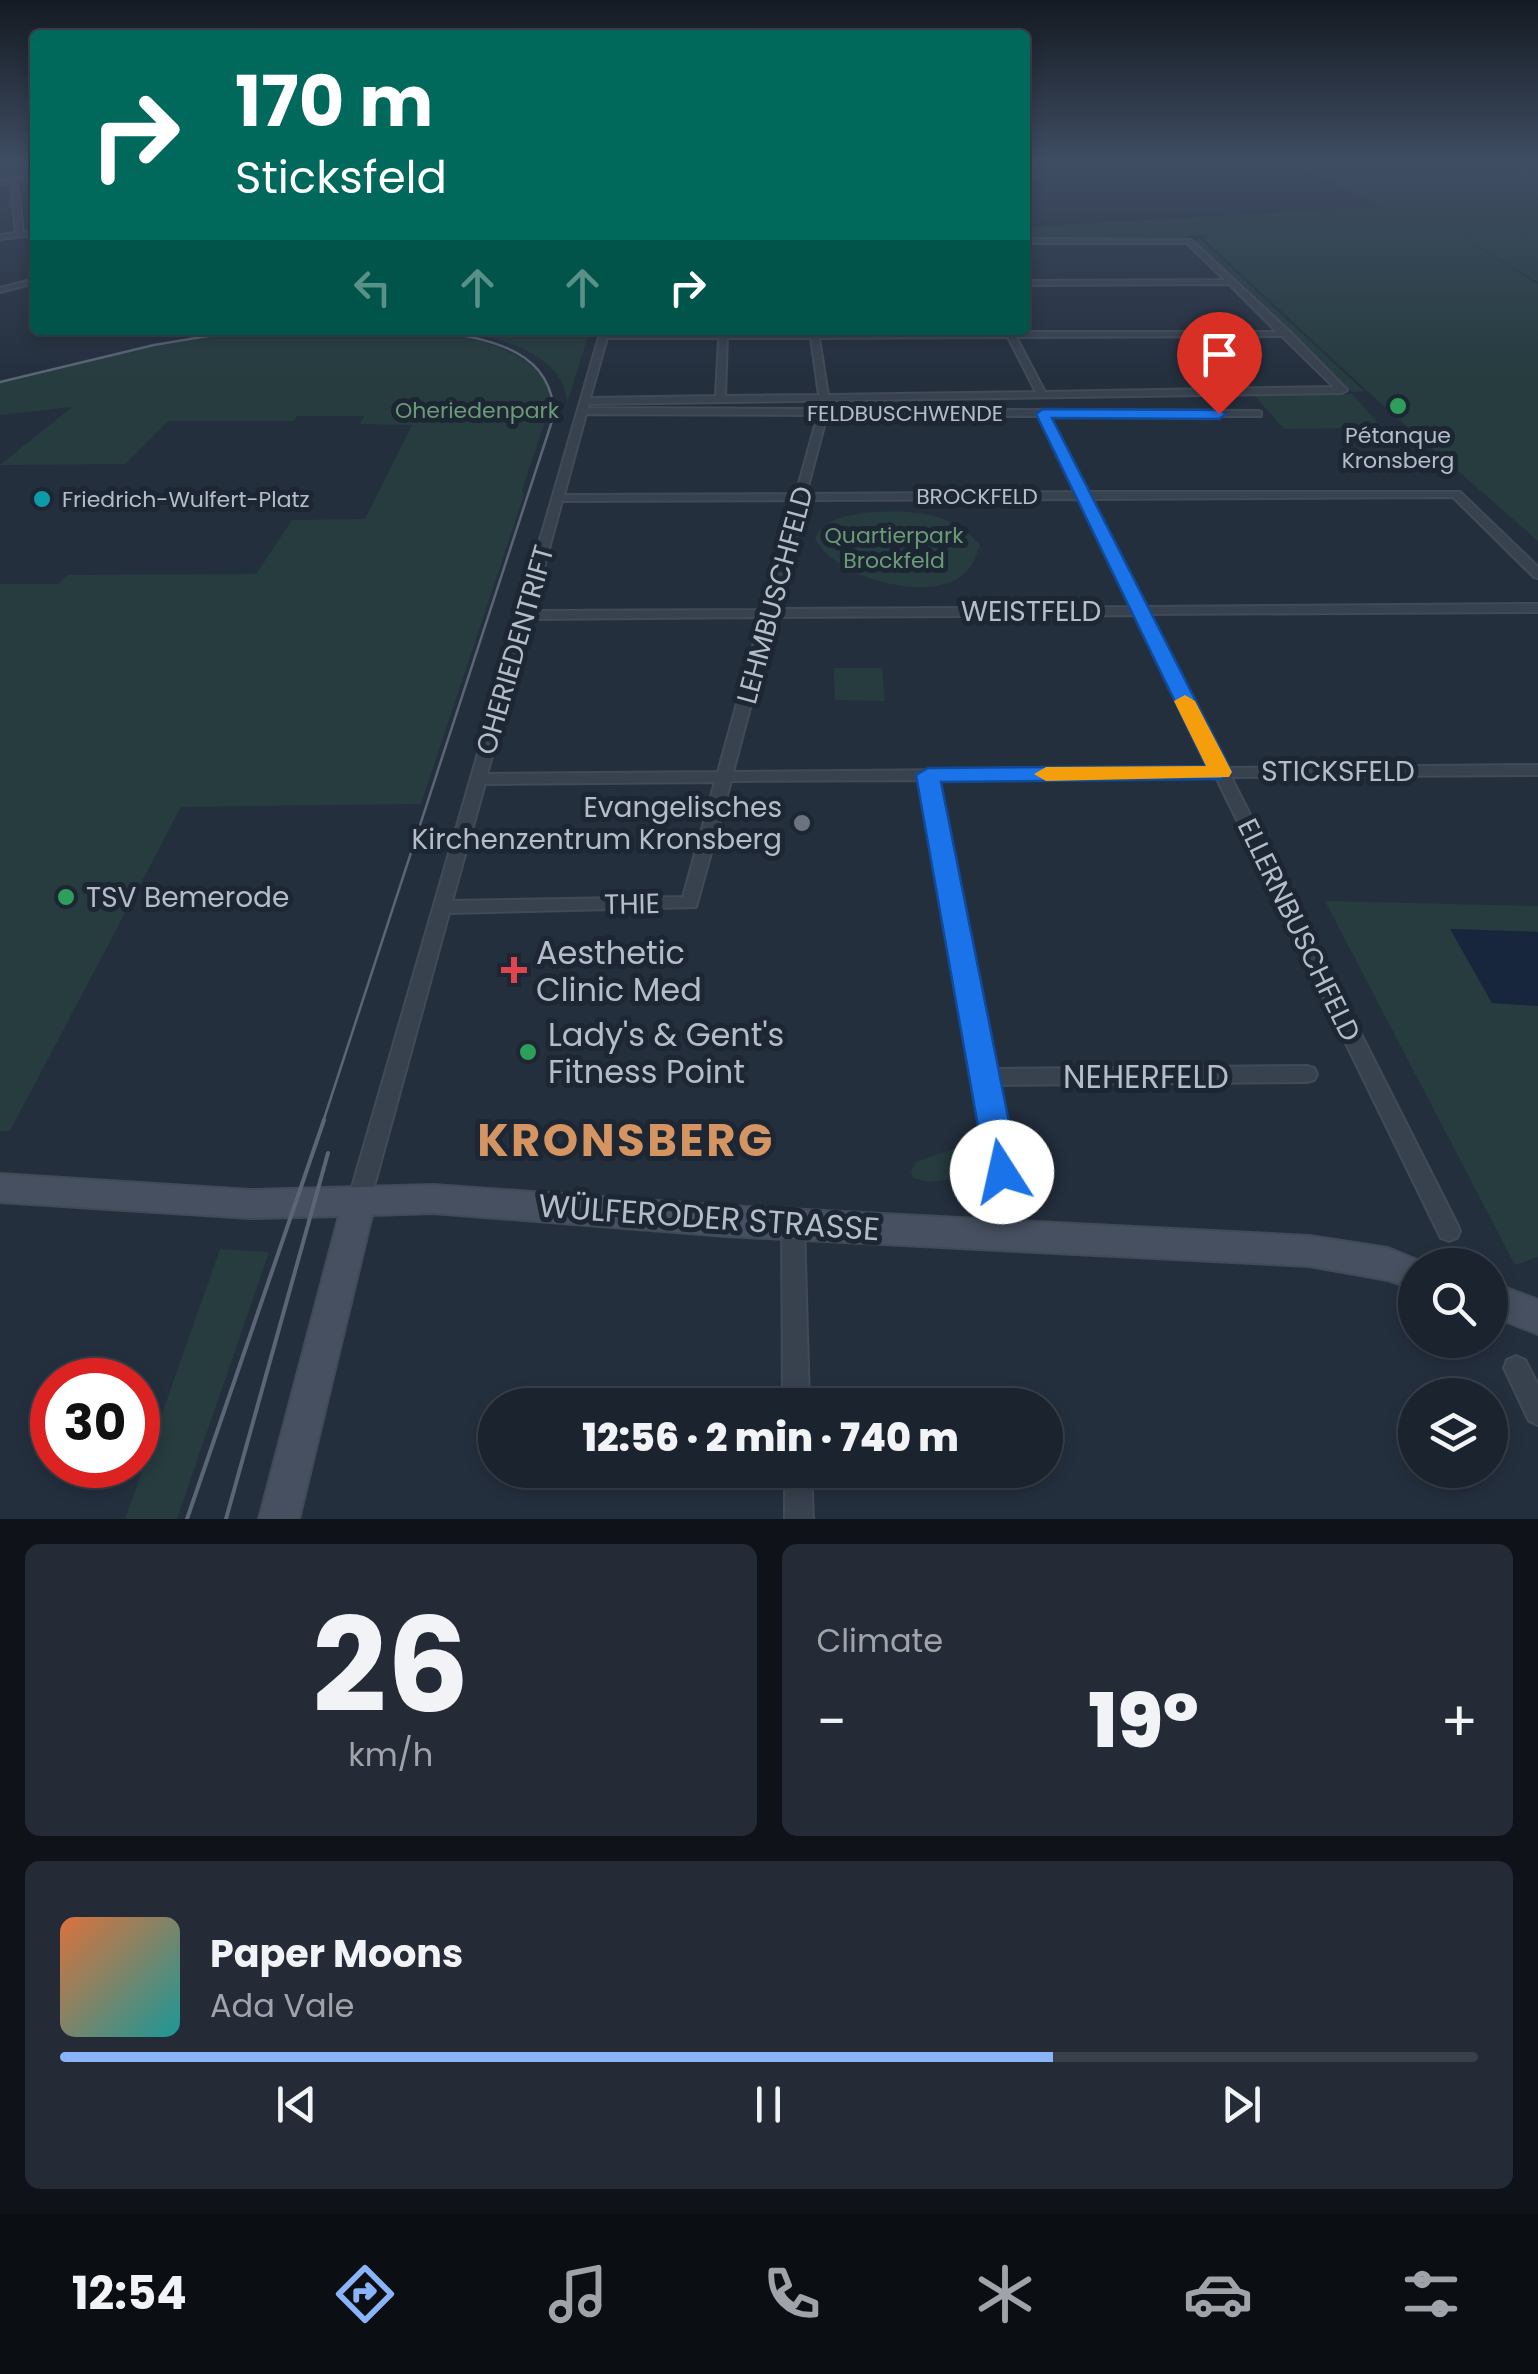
<!DOCTYPE html>
<html lang="en">
<head>
<meta charset="utf-8">
<style>
	:root { --surface:#1b232e; --page:#242b36; --text:#f1f3f6; --muted:#a0a4aa; --line:#39404a; --accent:#8ab4f8 }
	body { margin:0; font-family:Poppins,sans-serif; background:var(--page); color:var(--text); height:100vh; display:flex; flex-direction:column; font-size:38px; white-space:nowrap }
	* { box-sizing:border-box; margin:0 }
	p { font-size:32px; color:var(--muted) }
	.icon { flex:none; width:55px; height:55px; fill:none; stroke:currentColor; stroke-width:2; stroke-linecap:round; stroke-linejoin:round }
	.map { position:relative; height:1519px; overflow:hidden }
	.panel { display:flex; flex-direction:column; gap:25px; padding:25px; background:#0f1319; flex:1 }
	.panel>* { flex:none }
	.banner { position:absolute; left:30px; top:30px; width:1000px; height:305px; border-radius:10px; box-shadow:0 5px 15px #0003,0 0 0 2px var(--line); background:#00695c; color:#fff; overflow:hidden }
	.tools { position:absolute; left:1398px; top:1248px; display:grid; gap:20px }
	.tools a { display:grid; place-items:center; width:110px; height:110px; border-radius:50%; background:var(--surface); box-shadow:0 5px 15px #0003,0 0 0 2px var(--line); font-size:50px }
	.speed { position:absolute; left:30px; top:1358px; display:flex; gap:20px; font-size:50px; font-weight:700; text-align:center }
	.speed>* { display:grid; place-content:center; width:130px; height:130px; border-radius:50%; background:var(--surface); box-shadow:0 5px 15px #0003,0 0 0 2px var(--line); line-height:1 }
	.speed .limit { border:15px solid #d22; background:#fff; color:#111 }
	.pin { position:absolute; display:grid; place-items:center; width:85px; height:85px; color:#fff; margin:-102px -42px; border-radius:50% 50% 50% 0; rotate:-45deg; box-shadow:0 0 10px #0007 }
	.pin .icon { rotate:45deg }
	.me { position:absolute; width:110px; margin:-55px; rotate:350deg; stroke-linejoin:round; filter:drop-shadow(0 0 8px #0008) }
	.turn { display:flex; align-items:center; gap:35px; height:210px; padding:0 40px; font-size:45px }
	.turn .icon { width:130px; height:130px; stroke-width:2.5 }
	.turn b { display:block; font-size:70px; line-height:85px }
	.lanes { display:flex; align-items:center; height:95px; padding:0 40px; background:#0003; justify-content:center; gap:50px; direction:ltr }
	.lanes .off { opacity:.35 }
	.big { font-size:75px; font-weight:800; line-height:1.1 }
	.panel .card { flex:1; display:flex; flex-direction:column; justify-content:center; gap:15px; min-width:0; padding:0 35px; border-radius:15px; background:var(--page) }
	.panel .dial { align-items:center; gap:0 }
	.dial b { font-size:130px; line-height:1 }
	.song { display:flex; align-items:center; gap:30px }
	.cover { width:120px; height:120px; border-radius:15px; background:linear-gradient(135deg,hsl(20 70% 55%),hsl(180 70% 35%)) }
	.played { height:10px; border-radius:5px; background:linear-gradient(90deg,var(--accent) 70%,var(--line) 70%) }
	.keys { display:flex; justify-content:space-around; direction:ltr }
	.heat { display:flex; justify-content:space-between; align-items:center; font-size:55px; direction:ltr }
	.panel .tiles { flex:1; display:grid; gap:25px; grid-template-columns:1fr 1fr }
	.card:last-child { grid-column:span 2 }
	.trip { position:absolute; left:478px; top:1388px; width:585px; height:100px; border-radius:50px; background:var(--surface); box-shadow:0 5px 15px #0003,0 0 0 2px var(--line); font-weight:800; line-height:100px; text-align:center }
	.menu { display:flex; height:160px; justify-content:space-around; align-items:center; background:#0b0e12; color:var(--muted) }
	.menu .icon { width:70px; height:70px }
	.menu .selected { color:var(--accent) }
	.menu b { font-size:45px; color:var(--text) }
	.map>svg:first-child { display:block }
	.green { fill:#263c3f }
	.water { fill:#17263c }
	.lines { fill:none; stroke-linecap:round; stroke-linejoin:round }
	.street-casing { stroke:#414a57; stroke-width:4 }
	.secondary-casing { stroke:#414a57; stroke-width:4 }
	.street { fill:#38414e; fill-rule:evenodd }
	.secondary { fill:#465061; fill-rule:evenodd }
	.tram-far1 { stroke:#5a6575; stroke-width:2.5 }
	.tram { stroke:#5a6575; stroke-width:4 }
	.route { fill:#1a73e8; stroke:#114b97; stroke-width:2.5 }
	.slow { fill:#f59e0b }
	.leisure-dot { fill:#2e9e5b; stroke:#1d2633; stroke-width:4 }
	.culture-dot { fill:#0f9aa8; stroke:#1d2633; stroke-width:4 }
	.worship-dot { fill:#6b7280; stroke:#1d2633; stroke-width:4 }
	.health-dot { fill:#e0444e; stroke:#1d2633; stroke-width:4 }
	.labels { text-anchor:middle; dominant-baseline:central; stroke-width:10; stroke-linejoin:round; paint-order:stroke }
	.far-park-label { font-size:22px; fill:#6b9a76; stroke:#1d2633 }
	.far-street-label { font-size:22px; fill:#b4bcc9; stroke:#1d2633 }
	.far-poi-label { font-size:22px; fill:#b4bcc9; stroke:#1d2633 }
	.street-label { font-size:28px; fill:#b4bcc9; stroke:#1d2633 }
	.poi-label { font-size:28px; fill:#b4bcc9; stroke:#1d2633; text-anchor:end }
	.near-poi-label { font-size:32px; fill:#b4bcc9; stroke:#1d2633; text-anchor:start }
	.near-street-label { font-size:32px; fill:#b4bcc9; stroke:#1d2633 }
	.near-district-label { font-size:45px; font-weight:bold; letter-spacing:2.5px; fill:#d59563; stroke:#1d2633 }
</style>
</head>
<body>
<div class="map">
<svg width="1538" height="1519" viewBox="0 0 1538 1519">
	<rect width="100%" height="100%" fill="#242f3e"/>
	<g class="green">
		<polygon points="1291,163 1319,163 1344,177 1538,163 1538,282 1461,237 1538,284 1538,541 1368,392 1203,238 1206,235 1191,235 1184,240 1025,240 1025,227 1381,207"/>
		<polygon points="1200,239 1364,391 1352,392 1194,241"/>
		<path d="M423,330c48,7 143,22 126,91h-4l-23,69 2,5 -103,309 -240,3 -171,324h-10v-547h58l9,-9 189,-1 36,-54 73,-1 47,-94 -52,-1 4,-8h-67l-3,5h-126l-43,43 -125,1 72,-58 -72,8v-32l147,-35 97,-17z"/>
		<path d="M457,330h133l-23,74c-1,-51 -70,-66 -110,-74z"/>
		<polygon points="1352,394 1399,446 1372,446 1353,428 1284,429 1254,395"/>
		<path d="M871,512c42,-2 82,-1 109,34 -4,9 -8,21 -16,28 -33,31 -132,3 -149,-36 10,-21 35,-23 56,-26z"/>
		<polygon points="834,668 882,668 885,701 835,700"/>
		<polygon points="1325,901 1538,906 1538,932 1451,929 1492,1003 1538,1006 1538,1257 1515,1265"/>
		<polygon points="953,1149 966,1151 972,1165 964,1178 929,1182 913,1178 911,1171 916,1162"/>
		<polygon points="220,1249 269,1252 177,1519 125,1519"/>
	</g>
	<polygon class="water" points="1450,929 1538,932 1538,1006 1492,1003"/>
	<g class="lines">
		<g class="street-casing">
			<g id="street">
				<polygon points="35,174 35,178 17,181 23,232 35,231 35,235 0,239 0,235 16,233 11,182 0,185 0,181"/>
				<path d="M1025,239l166,1 99,92 57,58 -5,3 -753,11 -1,4 670,3 3,1v4h-212l39,76h372l78,75v11l-4,-1 -81,-80 -362,2 55,108 392,-3v8l-389,2 78,154 311,-3v10l-307,2 226,447 3,7 -3,7 -8,3 -8,-3 -225,-461 -279,3 56,289 314,-3 7,2 3,6 -3,6 -7,2 -311,3 29,149 -3,7 -8,3 -8,-3 -3,-7 -82,-454 -190,1 -35,126 -247,6 -79,288 -3,7 -8,3 -8,-3 -3,-7 253,-871h8l-1,4 202,-1v-3h8l1,3 184,-1 -2,-2 12,2h264l-48,-48 -204,1v-4l200,-1 -38,-37h-162zM1282,336l52,51 -289,5 -29,-55zM1008,337l28,55 -208,3 -9,-57zM607,338h112l-3,58 -126,2zM727,338h84l8,57 -94,1zM586,414l232,1 -22,79 -232,1zM827,415l213,1 37,76 -271,2zM1080,499l53,108 -357,2 29,-109zM794,500l-31,110 -231,1 30,-110zM1137,615l75,153 -479,4 41,-155zM761,617l-43,155 -231,2 43,-155zM715,782l-32,115 -231,4 33,-117z"/>
				<polygon points="35,279 35,283 0,292 0,288"/>
				<polygon points="793,1214 801,1217 804,1224 809,1405 783,1405 782,1224 785,1217"/>
				<polygon points="1516,1356 1525,1360 1538,1385 1538,1425 1529,1421 1504,1368 1507,1360"/>
				<polygon points="785,1470 811,1470 813,1519 785,1519"/>
			</g>
		</g>
		<g class="secondary-casing">
			<g id="secondary">
				<polygon points="0,1174 250,1190 433,1185 727,1206 1309,1236 1388,1248 1429,1265 1415,1265 1415,1289 1388,1280 1309,1266 727,1236 433,1213 372,1215 299,1519 259,1519 339,1216 250,1218 0,1202"/>
				<polygon points="1490,1282 1538,1300 1538,1334 1490,1315"/>
			</g>
		</g>
		<use href="#street" class="street"/>
		<use href="#secondary" class="secondary"/>
		<g class="tram-far1">
			<polyline points="0,382 154,345 244,330"/>
			<path d="M323,1122l231,-707c-2,-67 -66,-75 -120,-85"/>
		</g>
		<g class="tram">
			<polyline points="187,1519 324,1120"/>
			<polyline points="226,1519 328,1153"/>
		</g>
	</g>
	<linearGradient id="sky" x2="0" y2="1"><stop stop-color="#141a22"/><stop offset="0.43" stop-color="#3f4d63"/><stop offset="1" stop-color="#3f4d63" stop-opacity="0"/></linearGradient>
	<rect width="1538" height="375" fill="url(#sky)"/>
	<polygon class="route" points="1043,409 1219,410 1226,414 1219,419 1052,418 1232,772 1221,779 941,782 1019,1172 1014,1182 1002,1186 991,1182 986,1172 916,775 928,768 1206,766 1036,414"/>
	<polygon class="slow" points="1185,695 1195,701 1232,772 1229,777 1046,781 1034,774 1046,767 1206,766 1174,701"/>
	<g class="leisure-dot">
		<circle cx="1398" cy="406" r="10"/>
		<circle cx="66" cy="897" r="10"/>
		<circle cx="528" cy="1052" r="10"/>
	</g>
	<circle class="culture-dot" cx="42" cy="499" r="10"/>
	<circle class="worship-dot" cx="802" cy="823" r="10"/>
	<path class="health-dot" d="M509 955h10v10h10v10h-10v10h-10v-10h-10v-10h10z"/>
	<g class="labels">
		<g class="far-park-label">
			<text x="477" y="410">Oheriedenpark</text>
			<text x="894" y="535">Quartierpark<tspan x="894" dy="25">Brockfeld</tspan></text>
		</g>
		<g class="far-street-label">
			<text x="905" y="413">FELDBUSCHWENDE</text>
			<text x="977" y="496">BROCKFELD</text>
		</g>
		<g class="far-poi-label">
			<text x="1398" y="435">Pétanque<tspan x="1398" dy="25">Kronsberg</tspan></text>
			<text x="62" y="499" text-anchor="start">Friedrich-Wulfert-Platz</text>
		</g>
		<g class="street-label">
			<text transform="translate(775 595) rotate(-75)">LEHMBUSCHFELD</text>
			<text x="1031" y="611">WEISTFELD</text>
			<text transform="translate(515 650) rotate(-74)">OHERIEDENTRIFT</text>
			<text x="1338" y="771">STICKSFELD</text>
			<text transform="translate(632 904) rotate(-1)">THIE</text>
			<text transform="translate(1299 930) rotate(64)">ELLERNBUSCHFELD</text>
		</g>
		<g class="poi-label">
			<text x="782" y="807">Evangelisches<tspan x="782" dy="32">Kirchenzentrum Kronsberg</tspan></text>
			<text x="86" y="897" text-anchor="start">TSV Bemerode</text>
		</g>
		<g class="near-poi-label">
			<text x="536" y="952">Aesthetic<tspan x="536" dy="37">Clinic Med</tspan></text>
			<text x="548" y="1034">Lady's &amp; Gent's<tspan x="548" dy="37">Fitness Point</tspan></text>
		</g>
		<g class="near-street-label">
			<text x="1146" y="1076">NEHERFELD</text>
			<text transform="translate(709 1217) rotate(4)">WÜLFERODER STRASSE</text>
		</g>
		<g class="near-district-label">
			<text x="626" y="1140">KRONSBERG</text>
		</g>
	</g>
</svg>
<div class="tools">
<a><svg class="icon" aria-label="search" viewBox="0 0 24 24"><circle cx="10" cy="10" r="6"/><path d="M15 15l6 6"/></svg></a>
<a><svg class="icon" aria-label="layers" viewBox="0 0 24 24"><path d="M12 4l9 5-9 5-9-5zM3 14l9 5 9-5"/></svg></a>
</div>
<div class="speed"><div class="limit">30</div></div>
<div class="pin" style="left:1219px;top:414px;background:#d93025"><svg class="icon" aria-label="arrive" viewBox="0 0 24 24"><path d="M6 21V4h12l-3 4 3 4H6"/></svg></div>
<svg class="me" style="left:1002px;top:1172px" viewBox="-20 -20 40 40"><circle r="19" fill="#fff"/><path d="M0-13L10 11 0 6-10 11z" fill="#1a73e8"/></svg>
<div class="trip">12:56 · 2 min · 740 m</div>
<div class="banner">
<div class="turn"><svg class="icon" aria-label="right" viewBox="0 0 24 24"><path d="M7 20v-9h11M14 6l5 5-5 5"/></svg><div><b>170 m</b>Sticksfeld</div></div>
<div class="lanes"><svg class="icon off" aria-label="left" viewBox="0 0 24 24"><path d="M17 20v-9H6M10 6l-5 5 5 5"/></svg><svg class="icon off" aria-label="ahead" viewBox="0 0 24 24"><path d="M12 20V5M6 11l6-6 6 6"/></svg><svg class="icon off" aria-label="ahead" viewBox="0 0 24 24"><path d="M12 20V5M6 11l6-6 6 6"/></svg><svg class="icon" aria-label="right" viewBox="0 0 24 24"><path d="M7 20v-9h11M14 6l5 5-5 5"/></svg></div>
</div>
</div>
<section class="panel">
<div class="tiles">
<div class="card dial"><b>26</b><p>km/h</p></div>
<div class="card"><p>Climate</p>
<div class="heat"><a>−</a><b class="big">19°</b><a>+</a></div>
</div>
<div class="card">
<div class="song"><i class="cover"></i><div><b>Paper Moons</b><p>Ada Vale</p></div></div>
<div class="played"></div>
<div class="keys"><svg class="icon" aria-label="previous" viewBox="0 0 24 24"><path d="M18 5L8 12l10 7zM5 5v14"/></svg><svg class="icon" aria-label="pause" viewBox="0 0 24 24"><path d="M8 5v14M16 5v14"/></svg><svg class="icon" aria-label="next" viewBox="0 0 24 24"><path d="M6 5l10 7-10 7zM19 5v14"/></svg></div>
</div>
</div>
</section>
<nav class="menu">
<b>12:54</b>
<svg class="icon selected" aria-label="directions" viewBox="0 0 24 24"><path d="M12 3l9 9-9 9-9-9zM9 14v-3h6M13 9l2 2-2 2"/></svg>
<svg class="icon" aria-label="music" viewBox="0 0 24 24"><path d="M9 18V5l10-2v13"/><circle cx="6" cy="18" r="3"/><circle cx="16" cy="16" r="3"/></svg>
<svg class="icon" aria-label="phone" viewBox="0 0 24 24"><path d="M5 4h4l2 5-3 2q2 4 5 5l2-3 5 2v4C11 20 4 13 5 4z"/></svg>
<svg class="icon" aria-label="climate" viewBox="0 0 24 24"><path d="M12 3v18M4 7l16 10M4 17L20 7"/></svg>
<svg class="icon" aria-label="car" viewBox="0 0 24 24"><path d="M5 17H2v-5l4-1 3-4h7l3 4 3 1v5h-3M9 17h6M6 11h13"/><circle cx="7" cy="17" r="2"/><circle cx="17" cy="17" r="2"/></svg>
<svg class="icon" aria-label="filters" viewBox="0 0 24 24"><path d="M4 7h16M4 17h16"/><circle cx="9" cy="7" r="2"/><circle cx="15" cy="17" r="2"/></svg>
</nav>
</body>
</html>
